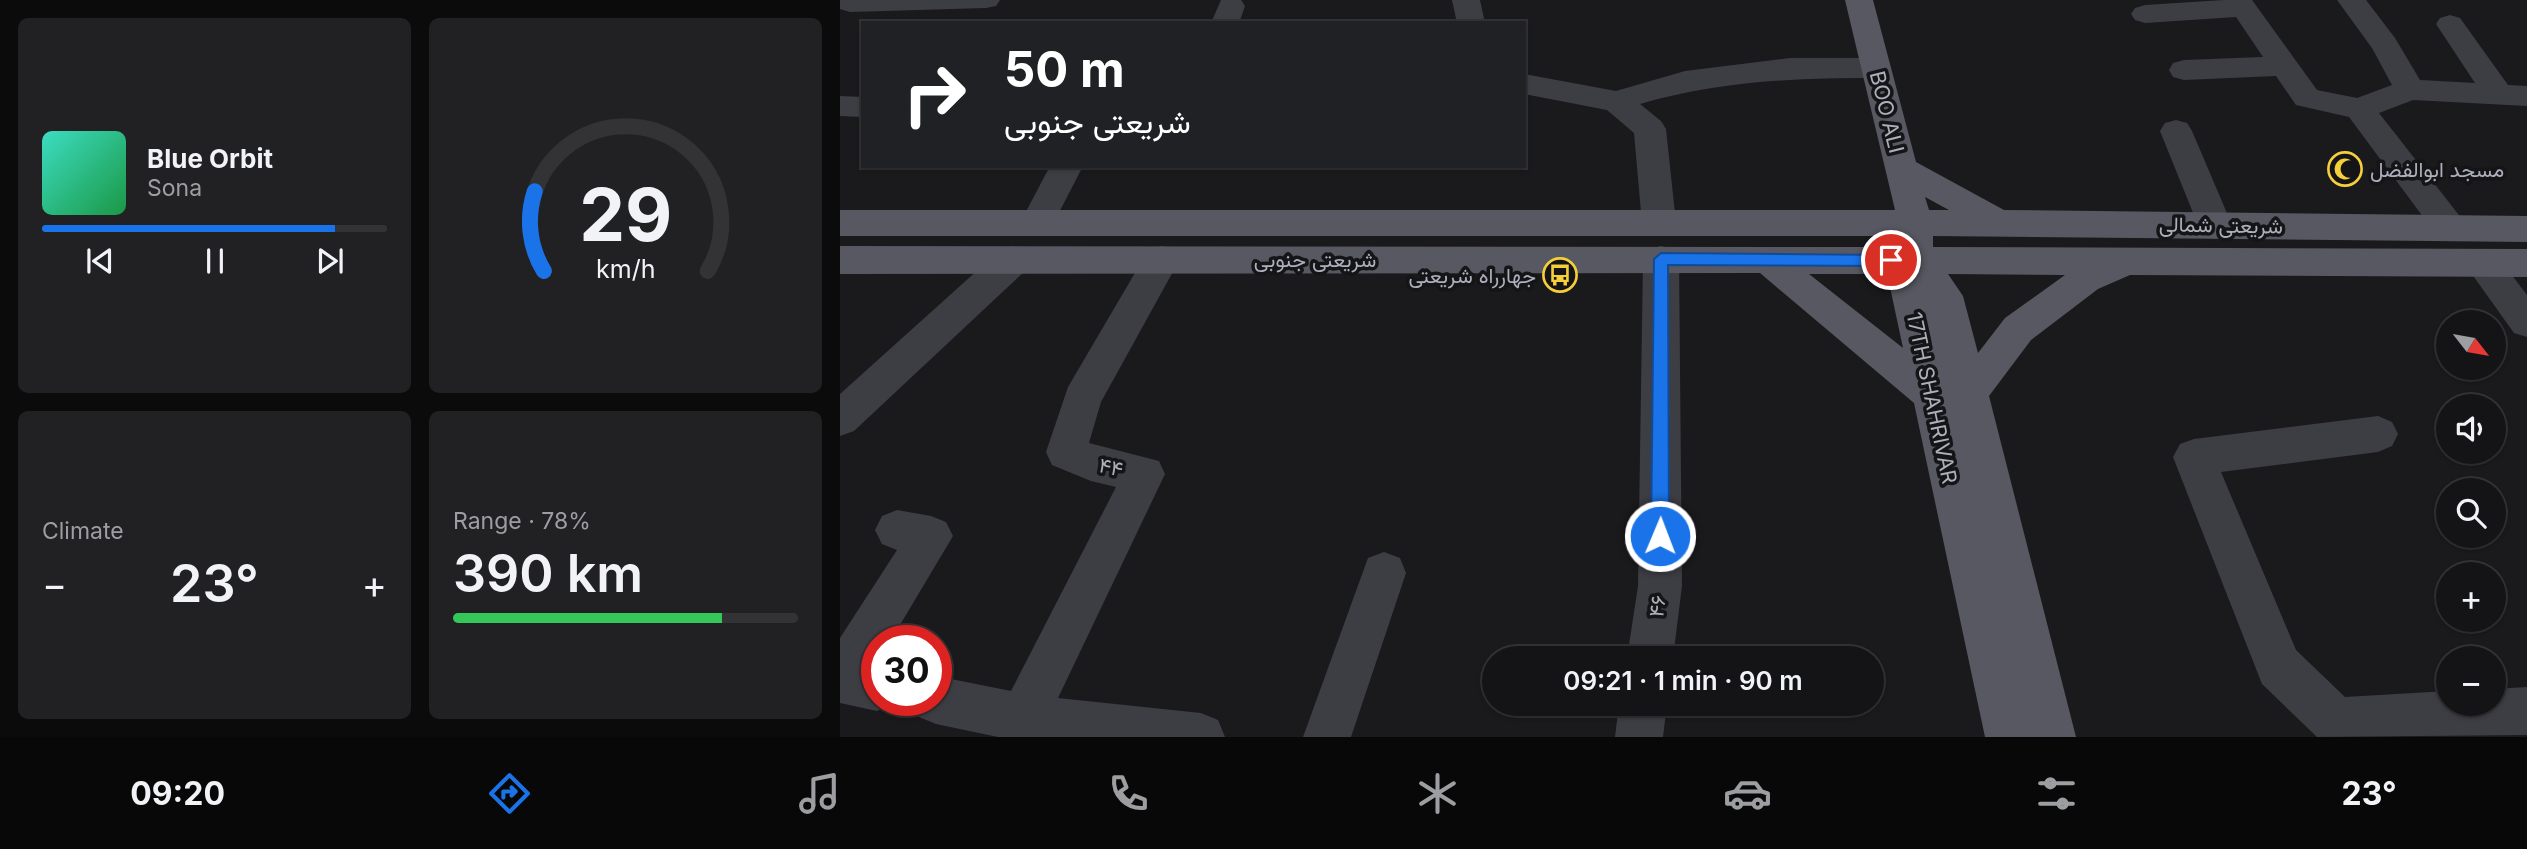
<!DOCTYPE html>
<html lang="en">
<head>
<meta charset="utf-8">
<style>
	:root { --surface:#141416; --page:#212123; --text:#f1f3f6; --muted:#9d9ea1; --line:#333335; --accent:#1a73e8 }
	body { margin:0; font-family:Inter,Vazirmatn,sans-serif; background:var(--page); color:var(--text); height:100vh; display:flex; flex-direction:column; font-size:26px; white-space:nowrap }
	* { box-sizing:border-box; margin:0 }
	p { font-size:23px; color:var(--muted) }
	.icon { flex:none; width:38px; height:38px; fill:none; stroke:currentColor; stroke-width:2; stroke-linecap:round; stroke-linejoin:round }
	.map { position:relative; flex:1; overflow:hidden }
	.panel { display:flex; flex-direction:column; gap:18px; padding:18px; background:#0b0b0c; width:840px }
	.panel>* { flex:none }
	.hud { position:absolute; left:21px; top:21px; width:665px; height:147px; border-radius:0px; box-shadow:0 2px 5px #0004,0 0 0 2px var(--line); background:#202124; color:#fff; overflow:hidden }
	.needle { width:46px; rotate:121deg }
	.controls { position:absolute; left:1596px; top:310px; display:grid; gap:14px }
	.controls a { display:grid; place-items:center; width:70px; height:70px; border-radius:50%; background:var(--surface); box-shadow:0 2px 5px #0004,0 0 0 2px var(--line); font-size:35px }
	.speed { position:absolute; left:21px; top:625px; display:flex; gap:14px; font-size:35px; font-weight:700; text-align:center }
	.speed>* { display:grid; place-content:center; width:91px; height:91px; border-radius:50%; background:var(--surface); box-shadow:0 2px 5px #0004,0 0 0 2px var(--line); line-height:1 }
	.speed .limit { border:10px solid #d22; background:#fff; color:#111 }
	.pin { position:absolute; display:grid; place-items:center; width:60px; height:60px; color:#fff; margin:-30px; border:4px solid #fff; border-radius:50%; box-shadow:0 2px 7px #0007 }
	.me { position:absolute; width:77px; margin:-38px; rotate:1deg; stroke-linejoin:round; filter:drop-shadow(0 0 5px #0008) }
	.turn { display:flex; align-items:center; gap:24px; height:147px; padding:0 28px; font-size:32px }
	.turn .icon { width:91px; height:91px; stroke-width:2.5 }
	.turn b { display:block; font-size:49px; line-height:60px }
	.big { font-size:52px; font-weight:600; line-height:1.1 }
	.panel .card { flex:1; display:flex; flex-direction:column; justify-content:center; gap:10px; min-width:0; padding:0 24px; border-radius:10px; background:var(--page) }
	.panel .dial { align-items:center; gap:0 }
	.dial svg { height:182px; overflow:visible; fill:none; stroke:var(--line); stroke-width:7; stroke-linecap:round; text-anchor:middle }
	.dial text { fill:var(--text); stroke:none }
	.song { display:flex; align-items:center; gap:21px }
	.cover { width:84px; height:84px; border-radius:10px; background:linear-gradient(135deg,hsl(170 70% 55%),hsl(140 70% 35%)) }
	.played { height:7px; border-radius:4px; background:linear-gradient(90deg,var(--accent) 85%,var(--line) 85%) }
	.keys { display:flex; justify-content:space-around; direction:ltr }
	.heat { display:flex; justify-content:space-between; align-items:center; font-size:38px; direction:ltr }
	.charge { height:10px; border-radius:5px; background:linear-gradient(90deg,#34c759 78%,var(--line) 0) }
	.panel .tiles { flex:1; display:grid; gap:18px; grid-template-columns:repeat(2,1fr) }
	.trip { position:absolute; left:642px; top:646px; width:402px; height:70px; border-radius:35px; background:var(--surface); box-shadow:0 2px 5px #0004,0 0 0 2px var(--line); font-weight:600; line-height:70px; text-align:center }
	.dock { display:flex; height:112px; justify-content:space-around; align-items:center; background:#080809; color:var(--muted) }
	.dock .icon { width:49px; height:49px }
	.dock .active { color:var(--accent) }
	.dock b { font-size:32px; color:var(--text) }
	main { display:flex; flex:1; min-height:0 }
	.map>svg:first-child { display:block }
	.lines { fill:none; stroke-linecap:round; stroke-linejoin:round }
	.minor { fill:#3d3d44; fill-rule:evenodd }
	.major { fill:#575861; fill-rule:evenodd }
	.route { fill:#1a73e8; stroke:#114b97; stroke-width:2 }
	.labels { text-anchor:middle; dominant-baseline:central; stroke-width:7; stroke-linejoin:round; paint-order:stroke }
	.street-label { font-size:21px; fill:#adafbc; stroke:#151518 }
	.poi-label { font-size:21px; fill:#adafbc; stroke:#151518; text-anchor:start }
</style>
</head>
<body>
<main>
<section class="panel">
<div class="tiles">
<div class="card">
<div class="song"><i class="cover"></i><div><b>Blue Orbit</b><p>Sona</p></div></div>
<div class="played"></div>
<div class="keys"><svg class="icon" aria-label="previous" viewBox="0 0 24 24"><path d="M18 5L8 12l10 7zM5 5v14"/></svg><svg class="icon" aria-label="pause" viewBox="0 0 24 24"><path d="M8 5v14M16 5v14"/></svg><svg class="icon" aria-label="next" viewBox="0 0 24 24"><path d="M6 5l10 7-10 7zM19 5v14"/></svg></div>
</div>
<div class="card dial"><svg viewBox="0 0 100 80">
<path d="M14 69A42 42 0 1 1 86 69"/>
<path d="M14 69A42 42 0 0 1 10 34" stroke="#1a73e8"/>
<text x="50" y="56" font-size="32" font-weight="700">29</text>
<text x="50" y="72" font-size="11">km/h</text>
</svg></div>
<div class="card"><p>Climate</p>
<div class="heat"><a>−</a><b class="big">23°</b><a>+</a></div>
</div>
<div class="card"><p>Range · 78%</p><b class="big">390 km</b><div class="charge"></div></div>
</div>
</section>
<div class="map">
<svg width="1687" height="737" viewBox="0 0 1687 737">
	<rect width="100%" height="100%" fill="#1a1a1d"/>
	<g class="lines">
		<g class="minor">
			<polygon points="0,0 160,0 156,6 146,8 10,12 0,9"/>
			<polygon points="381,0 401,0 405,6 399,23 371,23"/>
			<polygon points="612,0 640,0 645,23 617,23"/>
			<polygon points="1384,0 1412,0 1477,90 1517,98 1552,85 1532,48 1497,0 1526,0 1555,38 1580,80 1635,83 1596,24 1600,18 1610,15 1620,18 1668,85 1687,86 1687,106 1573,100 1539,113 1622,219 1627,228 1622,237 1610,241 1598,237 1509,117 1456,105 1436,76 1344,80 1333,77 1329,70 1333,63 1344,60 1423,57 1396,17 1305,23 1295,20 1291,14 1295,8 1305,5"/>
			<path d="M950,58h86l11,3 4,7 -4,7 -11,3c-82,0 -157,3 -236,26l21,17 5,8 10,94 -5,9 -12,4 -12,-4 -5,-9 -8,-90 -27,-23 -83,-16v-20l92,17 69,-20z"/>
			<polygon points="0,96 23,97 23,117 0,116"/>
			<polygon points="1336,120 1347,123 1352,131 1392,225 1387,234 1375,238 1363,234 1358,225 1320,131 1325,123"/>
			<polygon points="210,166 243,166 209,232 197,236 185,232 180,223"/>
			<polygon points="173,246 186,250 191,260 186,270 14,431 0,436 0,394 160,250"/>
			<polygon points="322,246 335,249 340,259 261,402 249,443 319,461 325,474 218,698 361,713 378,720 385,737 158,737 96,724 79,717 72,700 96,700 96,676 171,691 276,487 251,481 212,465 206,452 228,387 309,249"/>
			<polygon points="821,246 834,249 839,259 842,586 833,658 787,658 798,586 803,259 808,249"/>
			<polygon points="1642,249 1655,253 1687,295 1687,337 1674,333 1624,263 1629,253"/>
			<polygon points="1538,416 1552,422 1558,434 1552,446 1538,452 1381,472 1456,650 1505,697 1608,691 1608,704 1654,704 1654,689 1687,687 1687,735 1477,737 1422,684 1333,457 1340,444 1354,439"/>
			<polygon points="57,510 91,516 106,522 113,536 51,640 37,640 37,700 55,700 54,704 37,711 0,703 0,638 57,550 42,544 35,530 42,516"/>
			<polygon points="544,552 560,558 566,573 511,737 463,737 528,558"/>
			<polygon points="779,704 827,704 823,737 775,737"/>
		</g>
		<path class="major" d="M1005,0h28l43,162 88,48 523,6v26l-594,-6v11l594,2v28l-397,-2 -32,14 -67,51 -42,56 87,341h-91l-71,-334 -154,-130 -920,1v-28l1058,1v-11h-1058v-26h1055zM1085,197l24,13h-20zM969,274h85l-4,13 13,61zM1108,274l117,1 -60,43 -27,35 -15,-57z"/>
	</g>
	<polygon class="route" points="821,253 1051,255 1058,260 1051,266 828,265 829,536 827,541 820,544 814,541 811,536 814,259"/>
	<defs>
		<g id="mosque-ring" transform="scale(1.75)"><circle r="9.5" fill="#151518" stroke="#f5cf3a" stroke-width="1.5"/><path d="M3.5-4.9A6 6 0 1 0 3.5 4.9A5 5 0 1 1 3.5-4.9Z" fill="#f5cf3a"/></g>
		<g id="bus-ring" transform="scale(1.75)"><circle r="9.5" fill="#151518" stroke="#f5cf3a" stroke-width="1.5"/><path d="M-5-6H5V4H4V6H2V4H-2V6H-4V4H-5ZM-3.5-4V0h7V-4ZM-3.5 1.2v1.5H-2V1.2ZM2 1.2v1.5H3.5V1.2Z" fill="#f5cf3a"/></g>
	</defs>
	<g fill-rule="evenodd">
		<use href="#mosque-ring" x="1505" y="169"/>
		<use href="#bus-ring" x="720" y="275"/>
	</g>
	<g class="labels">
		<g class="street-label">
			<text transform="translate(1047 112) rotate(76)">BOO ALI</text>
			<text transform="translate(1381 225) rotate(1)">شریعتی شمالی</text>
			<text x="475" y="259">شریعتی جنوبی</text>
			<text transform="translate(1092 398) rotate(78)">17TH SHAHRIVAR</text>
			<text transform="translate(271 467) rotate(12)">۴۴</text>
			<text transform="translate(817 606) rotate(-82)">۴۶</text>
		</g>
		<g class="poi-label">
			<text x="1530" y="169">مسجد ابوالفضل</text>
			<text x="696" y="275" text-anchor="end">جهارراه شریعتی</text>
		</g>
	</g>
</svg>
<div class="controls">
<a><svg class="needle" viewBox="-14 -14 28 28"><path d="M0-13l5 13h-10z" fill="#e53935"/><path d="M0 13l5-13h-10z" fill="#9d9ea1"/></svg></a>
<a><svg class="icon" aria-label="sound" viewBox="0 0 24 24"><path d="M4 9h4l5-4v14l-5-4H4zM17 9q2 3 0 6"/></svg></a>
<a><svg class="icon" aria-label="search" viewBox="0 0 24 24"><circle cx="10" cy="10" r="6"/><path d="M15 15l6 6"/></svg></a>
<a>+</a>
<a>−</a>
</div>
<div class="speed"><div class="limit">30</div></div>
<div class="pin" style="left:1051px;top:260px;background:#d93025"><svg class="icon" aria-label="arrive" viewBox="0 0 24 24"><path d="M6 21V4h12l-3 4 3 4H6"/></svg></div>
<svg class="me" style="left:820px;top:536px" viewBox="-20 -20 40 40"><circle r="17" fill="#1a73e8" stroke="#fff" stroke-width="3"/><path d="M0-11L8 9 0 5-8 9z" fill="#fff"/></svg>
<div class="trip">09:21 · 1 min · 90 m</div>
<div class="hud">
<div class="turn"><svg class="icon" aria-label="right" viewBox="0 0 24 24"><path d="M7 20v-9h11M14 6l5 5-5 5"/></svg><div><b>50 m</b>شریعتی جنوبی</div></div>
</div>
</div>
</main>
<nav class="dock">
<b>09:20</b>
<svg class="icon active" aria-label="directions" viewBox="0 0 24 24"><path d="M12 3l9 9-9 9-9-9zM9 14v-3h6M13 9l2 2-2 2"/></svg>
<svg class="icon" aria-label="music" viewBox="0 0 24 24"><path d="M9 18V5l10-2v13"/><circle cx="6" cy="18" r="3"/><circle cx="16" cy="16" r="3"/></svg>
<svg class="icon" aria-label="phone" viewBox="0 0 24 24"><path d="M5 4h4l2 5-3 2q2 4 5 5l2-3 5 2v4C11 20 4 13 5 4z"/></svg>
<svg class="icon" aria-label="climate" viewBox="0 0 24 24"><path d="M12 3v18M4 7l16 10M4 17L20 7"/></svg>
<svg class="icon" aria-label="car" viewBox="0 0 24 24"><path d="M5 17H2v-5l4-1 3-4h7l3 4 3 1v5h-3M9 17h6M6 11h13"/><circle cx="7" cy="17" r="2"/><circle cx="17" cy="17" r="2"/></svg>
<svg class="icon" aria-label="filters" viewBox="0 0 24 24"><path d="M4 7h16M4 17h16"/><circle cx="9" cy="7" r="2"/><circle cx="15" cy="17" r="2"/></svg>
<b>23°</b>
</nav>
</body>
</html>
